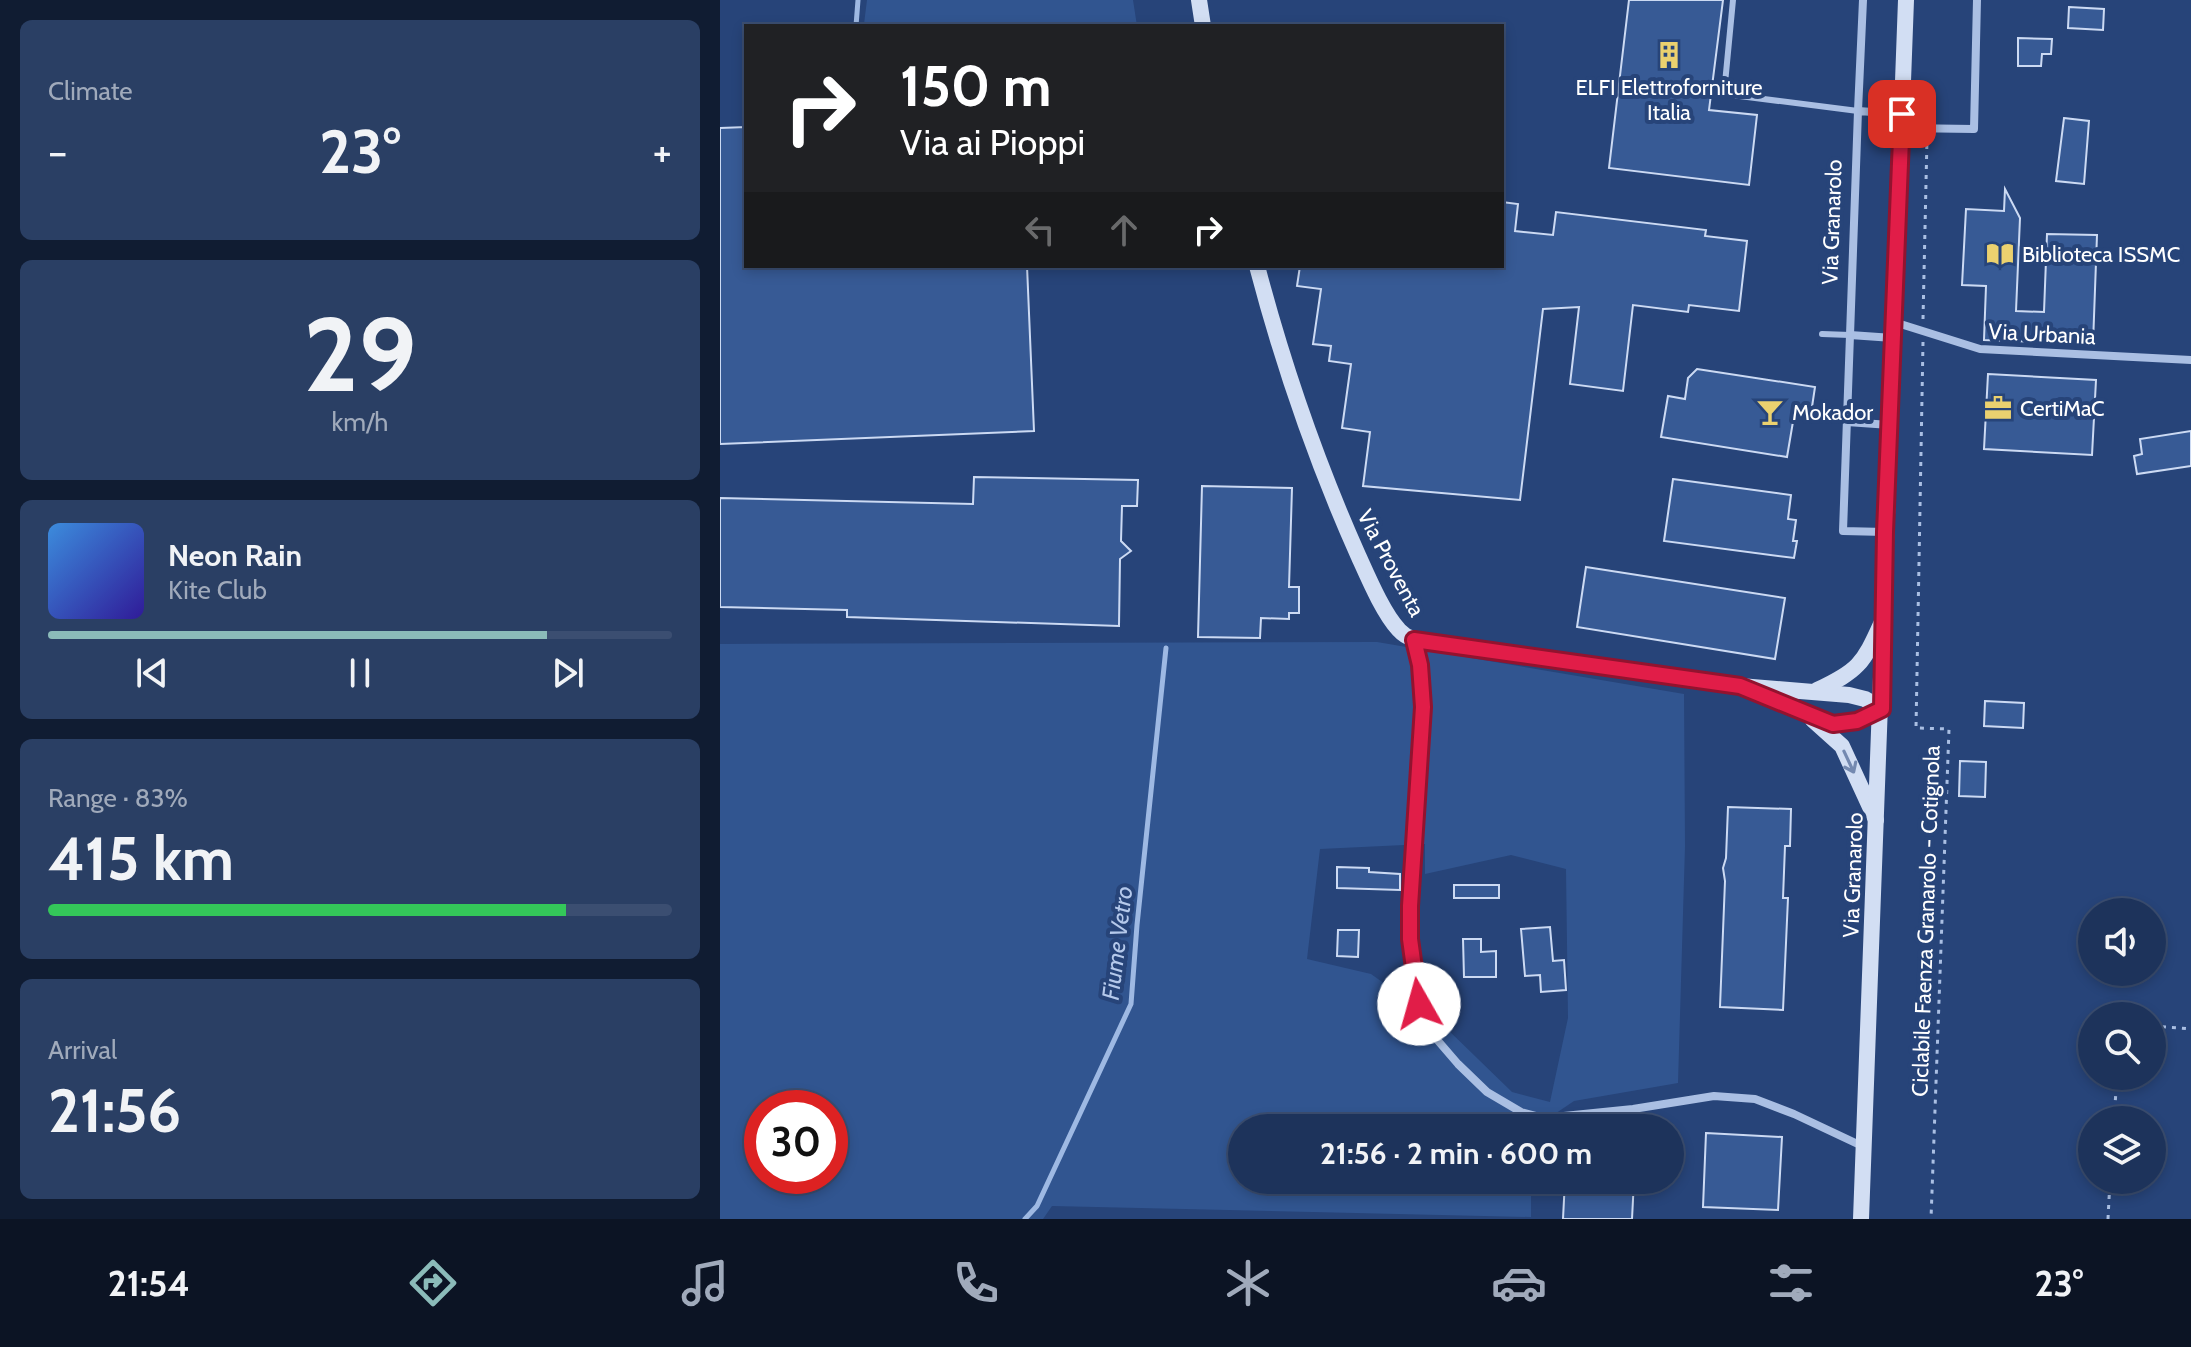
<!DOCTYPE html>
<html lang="en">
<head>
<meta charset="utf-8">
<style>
	:root { --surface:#1d335b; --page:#2a3f64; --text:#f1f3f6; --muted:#a0aabb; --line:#3b4e71; --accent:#8bbbb9 }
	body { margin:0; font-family:Cabin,sans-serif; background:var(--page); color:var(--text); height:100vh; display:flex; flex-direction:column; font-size:30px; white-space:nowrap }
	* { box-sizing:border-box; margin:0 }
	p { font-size:26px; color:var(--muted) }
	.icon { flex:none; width:44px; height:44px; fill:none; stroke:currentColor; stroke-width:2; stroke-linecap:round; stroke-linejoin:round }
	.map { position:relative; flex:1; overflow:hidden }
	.details { display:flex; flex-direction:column; gap:20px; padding:20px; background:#101c32; width:720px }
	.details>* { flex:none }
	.hud { position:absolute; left:24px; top:24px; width:760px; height:244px; border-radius:0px; box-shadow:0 4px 12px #0003,0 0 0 2px var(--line); background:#202124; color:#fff; overflow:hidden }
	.controls { position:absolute; left:1358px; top:898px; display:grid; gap:16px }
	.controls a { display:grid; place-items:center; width:88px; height:88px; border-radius:50%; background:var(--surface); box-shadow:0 4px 12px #0003,0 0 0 2px var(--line); font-size:40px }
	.speed { position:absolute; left:24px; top:1090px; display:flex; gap:16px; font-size:40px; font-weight:700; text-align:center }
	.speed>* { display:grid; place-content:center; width:104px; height:104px; border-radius:50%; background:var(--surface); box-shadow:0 4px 12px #0003,0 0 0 2px var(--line); line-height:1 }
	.speed .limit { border:12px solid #d22; background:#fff; color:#111 }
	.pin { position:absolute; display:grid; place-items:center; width:68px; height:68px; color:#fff; margin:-34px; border-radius:16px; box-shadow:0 4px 12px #0006 }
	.me { position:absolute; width:88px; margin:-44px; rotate:353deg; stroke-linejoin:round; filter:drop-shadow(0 0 6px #0008) }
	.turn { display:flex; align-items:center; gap:28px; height:168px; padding:0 24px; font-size:36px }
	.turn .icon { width:104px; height:104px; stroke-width:2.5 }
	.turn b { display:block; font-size:56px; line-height:68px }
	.lanes { display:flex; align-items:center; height:76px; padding:0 24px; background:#0003; justify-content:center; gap:40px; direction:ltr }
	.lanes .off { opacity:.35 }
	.big { font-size:60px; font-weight:700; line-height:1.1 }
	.details .widget { flex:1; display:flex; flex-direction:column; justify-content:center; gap:12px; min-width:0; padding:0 28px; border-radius:12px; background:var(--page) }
	.details .dial { align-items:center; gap:0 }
	.dial b { font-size:104px; line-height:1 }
	.song { display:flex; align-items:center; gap:24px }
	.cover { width:96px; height:96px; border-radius:12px; background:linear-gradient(135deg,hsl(210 70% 55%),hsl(250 70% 35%)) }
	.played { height:8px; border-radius:4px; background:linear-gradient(90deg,var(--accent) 80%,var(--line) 80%) }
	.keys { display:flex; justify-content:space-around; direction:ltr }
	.heat { display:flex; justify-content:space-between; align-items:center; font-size:44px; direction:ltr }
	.charge { height:12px; border-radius:6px; background:linear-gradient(90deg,#34c759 83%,var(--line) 0) }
	.trip { position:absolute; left:508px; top:1114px; width:456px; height:80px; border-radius:40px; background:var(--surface); box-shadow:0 4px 12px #0003,0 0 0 2px var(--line); font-weight:700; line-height:80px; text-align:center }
	.dock { display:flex; height:128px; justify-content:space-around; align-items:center; background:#0c1424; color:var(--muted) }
	.dock .icon { width:56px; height:56px }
	.dock .selected { color:var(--accent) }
	.dock b { font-size:36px; color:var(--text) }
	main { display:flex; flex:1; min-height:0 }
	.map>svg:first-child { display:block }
	.green { fill:#315590; fill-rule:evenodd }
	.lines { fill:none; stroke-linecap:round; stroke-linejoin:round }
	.stream { stroke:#9eb9e3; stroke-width:5 }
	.building { fill:#375a95; stroke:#ccdaf3; stroke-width:2 }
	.path { stroke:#aabfe3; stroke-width:3; stroke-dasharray:4 6; stroke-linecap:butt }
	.lane { stroke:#aabfe3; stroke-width:6 }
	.street { stroke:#aabfe3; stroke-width:8 }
	.secondary { stroke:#d2def3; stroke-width:16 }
	.oneway { stroke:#7489b0 }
	.route-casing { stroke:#92132f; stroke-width:20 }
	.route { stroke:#e11d48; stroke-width:14 }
	.labels { text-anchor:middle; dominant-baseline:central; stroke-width:8; stroke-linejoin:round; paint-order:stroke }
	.poi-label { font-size:22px; fill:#fff; stroke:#274479; text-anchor:start }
	.street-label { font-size:22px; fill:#fff; stroke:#274479 }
	.water-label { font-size:24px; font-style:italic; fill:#b5c9eb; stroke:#274479 }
</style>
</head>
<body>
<main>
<section class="details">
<div class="widget"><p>Climate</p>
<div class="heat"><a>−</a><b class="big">23°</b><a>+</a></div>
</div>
<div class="widget dial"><b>29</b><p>km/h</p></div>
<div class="widget">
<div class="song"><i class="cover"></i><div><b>Neon Rain</b><p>Kite Club</p></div></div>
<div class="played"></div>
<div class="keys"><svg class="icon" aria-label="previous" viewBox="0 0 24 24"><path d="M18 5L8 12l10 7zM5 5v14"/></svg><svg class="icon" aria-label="pause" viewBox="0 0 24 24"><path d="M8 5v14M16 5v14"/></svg><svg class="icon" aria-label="next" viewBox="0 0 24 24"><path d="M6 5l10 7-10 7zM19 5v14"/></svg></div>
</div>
<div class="widget"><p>Range · 83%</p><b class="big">415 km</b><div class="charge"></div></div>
<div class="widget"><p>Arrival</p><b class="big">21:56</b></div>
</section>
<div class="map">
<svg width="1471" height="1219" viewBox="0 0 1471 1219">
	<rect width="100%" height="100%" fill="#274479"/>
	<g class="green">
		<polygon points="147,0 413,0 417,26 146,26 144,24"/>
		<path d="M657,642l307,52 1,152 -7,237 -104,18 -40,27h-292v52h289v37l-479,-11 -9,13h-323v-575zM705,844v30l86,-19 55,14 2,149 -18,84 -38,-10 -68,-66 -73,-52 -64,-15 13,-110zM42,1108h68v68h-68z"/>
	</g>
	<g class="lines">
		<g class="stream">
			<polyline points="136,26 138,0"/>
			<polyline points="305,1219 317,1206 411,1004 417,925 446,648"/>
		</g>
	</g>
	<g class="building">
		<polygon points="909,0 1003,0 989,110 1037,115 1029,185 889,168"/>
		<polygon points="1349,7 1384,9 1383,30 1348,28"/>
		<polygon points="1298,38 1332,39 1331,54 1322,54 1321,66 1298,66"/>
		<polygon points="1344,118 1369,121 1364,184 1336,181"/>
		<polygon points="26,127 26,266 307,266 314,431 0,444 0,128"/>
		<polygon points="1285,189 1300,218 1296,311 1324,312 1327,234 1377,235 1373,344 1264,340 1266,286 1242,285 1246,209 1284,211"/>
		<polygon points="782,202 798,204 795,231 833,235 836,212 986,230 985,236 1027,241 1019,311 969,305 968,312 913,305 903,391 850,384 859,307 823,309 800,500 643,486 650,432 622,428 631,364 609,361 611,346 593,344 601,289 577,286 580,266 782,266"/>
		<polygon points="977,369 1095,387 1092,407 1076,404 1067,457 941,437 948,396 965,399 968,378"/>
		<polygon points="1268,374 1376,380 1372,455 1264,449"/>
		<polygon points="1471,431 1471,466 1417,474 1414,456 1422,454 1420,439"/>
		<polygon points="254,477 418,480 417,506 402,506 401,541 411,551 400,559 399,626 127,617 127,610 0,607 0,498 253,504"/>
		<polygon points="953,479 1071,495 1068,519 1076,520 1073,541 1077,541 1074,558 944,541"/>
		<polygon points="482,486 572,488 569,587 579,587 579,613 569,613 569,619 541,618 540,638 478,637"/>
		<polygon points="866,567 1065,598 1055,659 857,627"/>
		<polygon points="1265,701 1304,703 1303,728 1264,726"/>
		<polygon points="1240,761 1266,762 1265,797 1239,796"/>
		<polygon points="1008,807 1071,809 1070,846 1065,846 1063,898 1068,898 1063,1010 1000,1007 1005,881 1003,868 1006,858"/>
		<polygon points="617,867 649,868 649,872 680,874 680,890 617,888"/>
		<rect x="734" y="885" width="45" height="13"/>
		<polygon points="830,927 833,961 844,960 846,990 821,992 820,975 805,976 801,929"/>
		<polygon points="618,930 639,930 638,957 617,956"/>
		<polygon points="743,939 761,939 761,952 776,951 776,977 744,977"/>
		<polygon points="986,1133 1062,1137 1058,1210 983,1207"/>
		<polygon points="845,1180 914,1180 912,1219 843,1219"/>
	</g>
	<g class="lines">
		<g class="path">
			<polyline points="1203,319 1207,138"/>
			<polyline points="1203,342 1196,728 1229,729 1211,1219"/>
			<polyline points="1432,1026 1471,1029"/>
			<polyline points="1394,1120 1397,1076"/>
			<polyline points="1388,1219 1390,1180"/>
		</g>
		<g class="lane">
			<polyline points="1013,0 1004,94 1138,111"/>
			<polyline points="1102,334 1130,335"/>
		</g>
		<g class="street">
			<polyline points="1138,111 1143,0"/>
			<polyline points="1182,128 1254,129 1257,0"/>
			<polyline points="1174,322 1260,349 1471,360"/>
			<polyline points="1130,335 1173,338"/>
			<polyline points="1127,422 1170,425"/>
			<polyline points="1165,532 1123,531 1138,111 1182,114"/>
			<polyline points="694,640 700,665 703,707 690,939 699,1004 713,1035 738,1064 767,1092 801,1112 824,1118 913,1109 994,1096 1035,1099 1074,1114 1142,1146"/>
		</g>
		<g class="secondary">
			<polyline points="479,0 483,26"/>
			<path d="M537,266c26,99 59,195 101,289 10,22 25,58 41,75 9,10 21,11 34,13l307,43 109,9 16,4 17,10"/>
			<path d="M1097,690c41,-19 46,-26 64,-66"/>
			<polyline points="1033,691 1113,724 1137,721 1162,709"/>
			<polyline points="1093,720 1122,746 1156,820"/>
			<polyline points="1141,1219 1186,0"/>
		</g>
	</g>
	<defs><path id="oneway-shaft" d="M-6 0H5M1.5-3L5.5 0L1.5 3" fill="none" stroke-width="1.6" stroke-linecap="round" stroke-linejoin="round" transform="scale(2)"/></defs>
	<use class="oneway" href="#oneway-shaft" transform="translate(1129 762) rotate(65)"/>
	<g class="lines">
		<g class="route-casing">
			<polyline id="route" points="699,1004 690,939 690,906 703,707 700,665 694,640 1020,686 1113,724 1137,721 1162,709 1165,532 1182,114"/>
		</g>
		<use href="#route" class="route"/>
	</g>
	<defs>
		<g id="building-bare" transform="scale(2.16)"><path d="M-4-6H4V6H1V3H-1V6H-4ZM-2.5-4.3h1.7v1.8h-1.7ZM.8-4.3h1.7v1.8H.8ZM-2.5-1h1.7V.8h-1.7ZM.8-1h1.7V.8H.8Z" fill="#ebd16f" stroke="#274479" stroke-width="2.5" paint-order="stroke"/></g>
		<g id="library-bare" transform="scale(2.16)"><path d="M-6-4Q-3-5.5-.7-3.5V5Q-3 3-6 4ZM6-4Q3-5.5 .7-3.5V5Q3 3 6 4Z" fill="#ebd16f" stroke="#274479" stroke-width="2.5" paint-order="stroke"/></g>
		<g id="office-bare" transform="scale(2.16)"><path d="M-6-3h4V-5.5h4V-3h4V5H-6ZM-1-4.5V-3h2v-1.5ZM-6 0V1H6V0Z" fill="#ebd16f" stroke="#274479" stroke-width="2.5" paint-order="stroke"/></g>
		<g id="bar-bare" transform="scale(2.16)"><path d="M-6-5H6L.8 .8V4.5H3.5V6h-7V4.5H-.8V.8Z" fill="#ebd16f" stroke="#274479" stroke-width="2.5" paint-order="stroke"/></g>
	</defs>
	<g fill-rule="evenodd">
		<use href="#building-bare" x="949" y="55"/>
		<use href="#library-bare" x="1280" y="254"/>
		<use href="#office-bare" x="1278" y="408"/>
		<use href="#bar-bare" x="1050" y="412"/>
	</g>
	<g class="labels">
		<g class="poi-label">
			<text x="949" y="87" text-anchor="middle">ELFI Elettroforniture<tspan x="949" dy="25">Italia</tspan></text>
			<text x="1302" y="254">Biblioteca ISSMC</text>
			<text x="1300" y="408">CertiMaC</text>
			<text x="1072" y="412">Mokador</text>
		</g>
		<g class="street-label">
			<text transform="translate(1112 222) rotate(-88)">Via Granarolo</text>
			<text transform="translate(1322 334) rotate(3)">Via Urbania</text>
			<text transform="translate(671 563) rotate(62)">Via Proventa</text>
			<text transform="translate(1133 875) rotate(-88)">Via Granarolo</text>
			<text transform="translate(1206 921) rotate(-88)">Ciclabile Faenza Granarolo - Cotignola</text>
		</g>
		<g class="water-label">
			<text transform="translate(397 943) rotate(-83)">Fiume Vetro</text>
		</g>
	</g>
</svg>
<div class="controls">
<a><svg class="icon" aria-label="sound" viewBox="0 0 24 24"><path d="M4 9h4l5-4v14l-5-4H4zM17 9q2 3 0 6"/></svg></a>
<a><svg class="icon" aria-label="search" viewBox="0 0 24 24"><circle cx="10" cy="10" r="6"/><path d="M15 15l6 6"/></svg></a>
<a><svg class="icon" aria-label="layers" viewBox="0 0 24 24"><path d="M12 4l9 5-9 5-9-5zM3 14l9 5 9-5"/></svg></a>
</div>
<div class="speed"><div class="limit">30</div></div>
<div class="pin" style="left:1182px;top:114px;background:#d93025"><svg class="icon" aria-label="arrive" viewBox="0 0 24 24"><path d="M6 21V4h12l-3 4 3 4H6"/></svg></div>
<svg class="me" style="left:699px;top:1004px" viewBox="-20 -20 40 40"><circle r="19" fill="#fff"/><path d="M0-13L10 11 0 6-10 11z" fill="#e11d48"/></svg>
<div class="trip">21:56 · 2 min · 600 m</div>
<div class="hud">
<div class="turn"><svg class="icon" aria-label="right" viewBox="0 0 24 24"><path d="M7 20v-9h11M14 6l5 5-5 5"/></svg><div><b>150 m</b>Via ai Pioppi</div></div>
<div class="lanes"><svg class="icon off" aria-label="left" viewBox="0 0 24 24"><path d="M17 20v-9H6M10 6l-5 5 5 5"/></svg><svg class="icon off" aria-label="ahead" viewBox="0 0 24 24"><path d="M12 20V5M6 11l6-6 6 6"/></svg><svg class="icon" aria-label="right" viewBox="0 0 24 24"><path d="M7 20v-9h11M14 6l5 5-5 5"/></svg></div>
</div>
</div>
</main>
<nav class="dock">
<b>21:54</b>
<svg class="icon selected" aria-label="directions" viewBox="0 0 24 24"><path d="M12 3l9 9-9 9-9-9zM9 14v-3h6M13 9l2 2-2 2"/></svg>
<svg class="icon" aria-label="music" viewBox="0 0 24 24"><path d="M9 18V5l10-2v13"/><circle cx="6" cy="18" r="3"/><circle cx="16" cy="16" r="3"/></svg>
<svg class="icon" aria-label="phone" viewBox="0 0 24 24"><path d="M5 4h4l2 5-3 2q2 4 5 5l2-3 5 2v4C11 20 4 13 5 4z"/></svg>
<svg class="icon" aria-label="climate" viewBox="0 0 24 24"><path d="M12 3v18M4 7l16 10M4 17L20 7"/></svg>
<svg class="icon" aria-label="car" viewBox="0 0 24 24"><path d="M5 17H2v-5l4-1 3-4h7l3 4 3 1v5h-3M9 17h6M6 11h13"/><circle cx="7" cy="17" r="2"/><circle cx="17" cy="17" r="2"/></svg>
<svg class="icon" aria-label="filters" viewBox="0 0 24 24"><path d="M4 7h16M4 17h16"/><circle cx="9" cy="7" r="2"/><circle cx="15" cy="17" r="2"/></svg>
<b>23°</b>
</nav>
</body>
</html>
